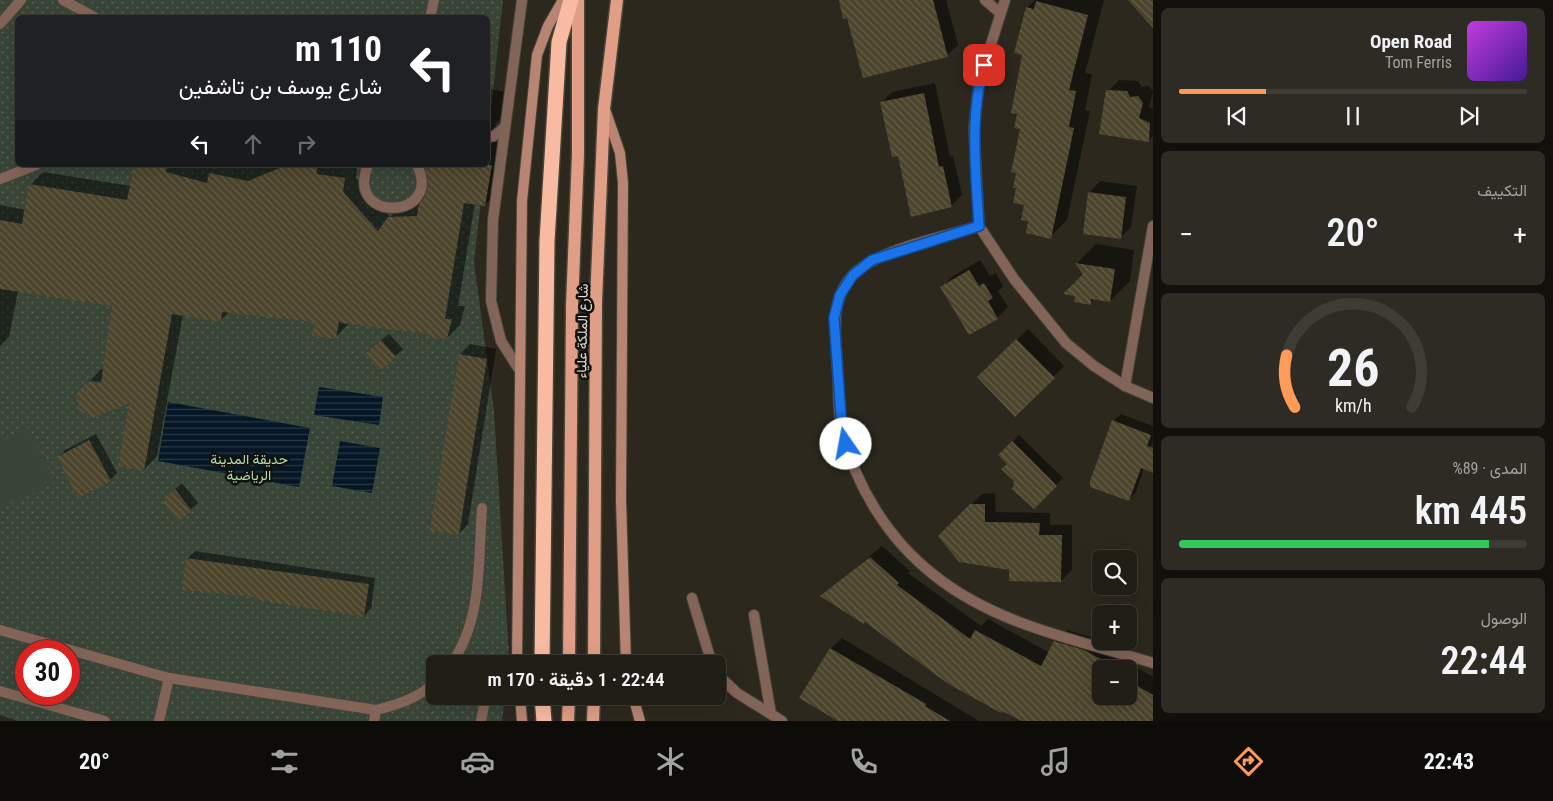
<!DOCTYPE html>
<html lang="ar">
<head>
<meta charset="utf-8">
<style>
	:root { --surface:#211e16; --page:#2d2b23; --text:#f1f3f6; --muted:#a2a2a1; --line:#3e3c35; --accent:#fe9b59 }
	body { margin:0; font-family:"Roboto Condensed",Vazirmatn,sans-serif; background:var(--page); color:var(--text); direction:rtl; height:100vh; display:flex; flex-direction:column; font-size:19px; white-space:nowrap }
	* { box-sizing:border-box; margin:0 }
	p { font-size:16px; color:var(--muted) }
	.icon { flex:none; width:28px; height:28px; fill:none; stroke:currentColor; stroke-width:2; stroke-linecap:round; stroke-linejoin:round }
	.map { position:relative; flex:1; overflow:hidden; direction:ltr }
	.side { display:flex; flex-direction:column; gap:8px; padding:8px; background:#12100c; width:400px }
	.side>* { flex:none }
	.top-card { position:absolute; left:15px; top:15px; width:475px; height:152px; border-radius:8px; box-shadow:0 5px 20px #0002,0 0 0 1px var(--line); direction:rtl; background:#202124; color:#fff; overflow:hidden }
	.controls { position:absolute; left:1092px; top:550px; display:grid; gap:10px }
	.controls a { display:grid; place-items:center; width:45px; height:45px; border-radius:8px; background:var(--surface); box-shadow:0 5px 20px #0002,0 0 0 1px var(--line); font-size:25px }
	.speed { position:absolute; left:15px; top:640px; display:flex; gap:10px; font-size:25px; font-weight:700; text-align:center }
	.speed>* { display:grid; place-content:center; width:65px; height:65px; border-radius:50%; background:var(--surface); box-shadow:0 5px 20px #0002,0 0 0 1px var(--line); line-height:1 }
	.speed .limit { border:8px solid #d22; background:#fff; color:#111 }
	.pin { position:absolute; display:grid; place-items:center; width:42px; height:42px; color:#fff; margin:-21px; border-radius:10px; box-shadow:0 2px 8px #0006 }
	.me { position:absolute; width:55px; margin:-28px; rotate:348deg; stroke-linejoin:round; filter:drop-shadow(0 0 4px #0008) }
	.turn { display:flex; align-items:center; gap:18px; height:105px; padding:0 25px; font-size:22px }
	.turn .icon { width:65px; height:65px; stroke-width:2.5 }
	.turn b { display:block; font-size:35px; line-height:42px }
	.lanes { display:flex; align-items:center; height:48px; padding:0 25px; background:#0003; justify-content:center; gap:25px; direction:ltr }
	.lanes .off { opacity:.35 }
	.big { font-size:38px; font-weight:600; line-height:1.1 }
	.side .widget { flex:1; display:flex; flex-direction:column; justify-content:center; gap:8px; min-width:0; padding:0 18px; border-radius:8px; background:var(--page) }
	.side .dial { align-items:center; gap:0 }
	.dial svg { height:130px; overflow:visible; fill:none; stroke:var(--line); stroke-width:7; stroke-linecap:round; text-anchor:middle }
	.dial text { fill:var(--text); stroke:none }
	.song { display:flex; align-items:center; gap:15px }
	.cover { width:60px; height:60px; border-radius:8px; background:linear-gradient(135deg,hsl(290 70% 55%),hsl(260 70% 35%)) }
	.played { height:5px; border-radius:2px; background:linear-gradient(90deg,var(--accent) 25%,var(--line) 25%) }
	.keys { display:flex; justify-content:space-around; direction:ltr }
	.heat { display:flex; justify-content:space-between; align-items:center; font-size:28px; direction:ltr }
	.charge { height:8px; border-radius:4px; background:linear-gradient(90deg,#34c759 89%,var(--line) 0) }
	.trip { position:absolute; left:426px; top:655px; width:300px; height:50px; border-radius:8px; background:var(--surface); box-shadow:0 5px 20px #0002,0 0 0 1px var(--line); font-weight:600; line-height:50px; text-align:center; direction:rtl }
	.tabs { display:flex; height:80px; justify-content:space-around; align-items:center; background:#0d0c09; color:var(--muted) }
	.tabs .icon { width:35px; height:35px }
	.tabs .active { color:var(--accent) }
	.tabs b { font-size:22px; color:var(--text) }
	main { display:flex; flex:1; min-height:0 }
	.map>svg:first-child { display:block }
	.grass { fill:url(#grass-dots); fill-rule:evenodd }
	.garden { fill:#384537 }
	.water { fill:url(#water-rules) }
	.shadow { fill:#0007; fill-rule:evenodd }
	.building { fill:url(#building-back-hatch) }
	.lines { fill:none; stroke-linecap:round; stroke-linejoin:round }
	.lane-casing { stroke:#48453b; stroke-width:12 }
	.street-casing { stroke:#48453b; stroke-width:12 }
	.secondary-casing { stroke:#48453b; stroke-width:12 }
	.primary-casing { stroke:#48453b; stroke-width:15 }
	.highway-casing { stroke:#48453b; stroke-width:18 }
	.lane { stroke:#836458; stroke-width:10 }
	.street { stroke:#836458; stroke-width:10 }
	.secondary { stroke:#b78571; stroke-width:10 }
	.primary { stroke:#df9e85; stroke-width:12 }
	.highway { stroke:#f8baa1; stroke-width:15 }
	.route-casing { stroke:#114b97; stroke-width:12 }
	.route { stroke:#1a73e8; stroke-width:9 }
	.labels { text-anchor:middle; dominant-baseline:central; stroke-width:5; stroke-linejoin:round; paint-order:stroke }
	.street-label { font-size:14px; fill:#dedcd5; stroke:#13110d }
	.park-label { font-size:14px; fill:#b3dab0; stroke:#13110d }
</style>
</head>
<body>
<main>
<section class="side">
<div class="widget">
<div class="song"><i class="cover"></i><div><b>Open Road</b><p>Tom Ferris</p></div></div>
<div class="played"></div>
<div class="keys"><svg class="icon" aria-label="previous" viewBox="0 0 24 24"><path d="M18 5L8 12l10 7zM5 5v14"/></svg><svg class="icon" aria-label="pause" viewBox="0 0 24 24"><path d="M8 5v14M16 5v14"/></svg><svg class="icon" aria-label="next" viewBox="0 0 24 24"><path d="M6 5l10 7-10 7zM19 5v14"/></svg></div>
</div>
<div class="widget"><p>التكييف</p>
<div class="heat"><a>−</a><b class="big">20°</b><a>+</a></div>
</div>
<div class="widget dial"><svg viewBox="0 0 100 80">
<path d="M14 69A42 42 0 1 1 86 69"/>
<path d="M14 69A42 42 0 0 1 9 37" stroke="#fe9b59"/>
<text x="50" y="56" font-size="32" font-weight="700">26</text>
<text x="50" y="72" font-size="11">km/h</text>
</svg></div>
<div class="widget"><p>المدى · 89%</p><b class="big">445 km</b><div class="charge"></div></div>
<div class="widget"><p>الوصول</p><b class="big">22:44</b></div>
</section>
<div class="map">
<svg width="1153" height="721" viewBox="0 0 1153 721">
	<defs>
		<pattern id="grass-dots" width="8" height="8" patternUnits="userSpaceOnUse" patternTransform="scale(1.25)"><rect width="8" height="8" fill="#384537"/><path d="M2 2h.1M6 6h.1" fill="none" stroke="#545f53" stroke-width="1.8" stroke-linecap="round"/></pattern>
		<pattern id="water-rules" width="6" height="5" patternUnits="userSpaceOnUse" patternTransform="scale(1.25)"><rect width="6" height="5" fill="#051727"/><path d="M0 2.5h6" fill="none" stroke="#293845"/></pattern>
		<pattern id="building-back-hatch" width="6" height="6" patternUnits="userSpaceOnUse" patternTransform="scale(1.25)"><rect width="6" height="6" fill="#4c442b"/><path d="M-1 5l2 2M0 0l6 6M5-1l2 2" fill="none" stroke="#655e49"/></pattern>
	</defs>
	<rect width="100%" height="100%" fill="#2c281e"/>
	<path class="grass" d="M0,0h503l-15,137v-119h-470v147h467l-11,97 20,149 15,245 -1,8h-73v32h70l-3,25h-484l-18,-6zM26,651h43v43h-43z"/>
	<polygon class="garden" points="28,427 55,482 0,509 0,441"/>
	<g class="water">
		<polygon points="319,387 383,397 379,425 314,415"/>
		<polygon points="168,402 310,428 299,487 158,461"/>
		<polygon points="340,441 380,448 372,493 332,486"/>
	</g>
	<g class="shadow">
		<polygon points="840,0 946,0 958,45 947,55 848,16"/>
		<polygon points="1035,0 1104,0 1085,73 1092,74 1085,110 1090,111 1067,220 1050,237 1029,220 1026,204 1018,187 1022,128 1018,113 1027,8"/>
		<polygon points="1119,80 1138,81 1141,87 1149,86 1153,92 1149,107 1153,109 1153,136 1148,141 1108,91"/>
		<polygon points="935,83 950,157 953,156 962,195 951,206 899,155 881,103 892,92"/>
		<polygon points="488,89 514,93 511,109 495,124 498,131 508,130 498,192 485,205 475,203 458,306 465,306 460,325 447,338 428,333 349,323 335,338 316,320 230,311 221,320 183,314 157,456 144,470 130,401 77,394 89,381 89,383 107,385 107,382 90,381 101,369 104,370 114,305 18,291 9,337 0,346 0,205 26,210 30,185 43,172 131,186 135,165 200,165 215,169 219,165 246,165 262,168 270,165 357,165 356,178 390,217 403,204 421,204 425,200 430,185 426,165 488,165"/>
		<polygon points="1100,181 1137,186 1131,227 1120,238 1084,233 1090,192"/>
		<polygon points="1096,244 1134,250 1130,281 1110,301 1095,298 1090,303 1085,274 1077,263"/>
		<polygon points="980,260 990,276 996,273 1003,286 998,291 1008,307 997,318 941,288 952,277"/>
		<polygon points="1028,329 1064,366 1015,415 978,377"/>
		<polygon points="389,334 403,349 381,369 374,346"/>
		<polygon points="470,344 496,349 468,524 459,534 431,530 460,354"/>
		<polygon points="1121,414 1153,426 1153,441 1136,492 1129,500 1090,486 1113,421"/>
		<polygon points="96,434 117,473 110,480 58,457 65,450"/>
		<polygon points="1019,435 1063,478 1034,507 1011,486 1015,481 1008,464 1000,455"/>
		<polygon points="182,483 198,503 179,519 163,500"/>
		<polygon points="995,493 996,512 1050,513 1050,525 1072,525 1072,570 1061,581 1010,569 940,536 982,494"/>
		<path d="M882,546l28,25 -2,2 73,53 7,-7 62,34 5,-11 12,-12 29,9 29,15 -3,5 31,18v44h-128l-203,-125zM1101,669h28v27h-28z"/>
		<polygon points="195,551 375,578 371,608 364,616 259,596 187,559"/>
		<polygon points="842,638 979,721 840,721 801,697 831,648"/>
	</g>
	<g class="building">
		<polygon points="839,0 933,0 948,57 863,78 847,18 843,19"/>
		<polygon points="1128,0 1153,0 1153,28"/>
		<polygon points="1036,1 1088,15 1069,90 1076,91 1069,127 1074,128 1051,239 1026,233 1028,221 1021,220 1024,205 1013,203 1016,188 1013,188 1016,173 1011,172 1020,129 1014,128 1017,114 1011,113 1022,55 1014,53 1026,7 1034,9"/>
		<polygon points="1106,90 1127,91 1130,97 1138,96 1143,103 1139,118 1150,123 1149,142 1099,134"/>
		<polygon points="924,93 939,167 943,166 952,207 911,217 898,156 892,157 880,102"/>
		<polygon points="134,165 167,165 166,172 207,183 209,173 248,181 287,165 317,165 317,174 345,178 343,192 378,231 388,217 417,216 419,204 424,199 428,185 425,165 492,165 485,206 464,203 445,319 452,319 447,339 426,338 427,334 341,323 339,321 336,339 312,336 315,322 222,312 221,322 172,314 144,471 118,466 129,403 93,418 79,410 76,394 87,382 101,383 112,306 0,289 0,220 22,224 29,184 127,200"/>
		<polygon points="1088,192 1126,197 1121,239 1083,234"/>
		<polygon points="1075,263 1115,269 1110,302 1091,299 1091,305 1074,302 1075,296 1063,294 1083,274"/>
		<polygon points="969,270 979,286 984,283 993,298 988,301 998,319 969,335 940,287"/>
		<polygon points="1016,339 1055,378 1015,417 977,377"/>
		<polygon points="381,340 396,357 380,371 366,353"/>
		<polygon points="459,354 487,359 459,535 430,531"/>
		<polygon points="1112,420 1151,435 1147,446 1153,448 1153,473 1141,468 1129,501 1090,487 1090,481"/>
		<polygon points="89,440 111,481 78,498 57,457"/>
		<polygon points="1012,441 1057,486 1034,509 1012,489 1014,481 1001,469 1007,464 998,455"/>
		<polygon points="175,489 192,511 179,521 164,504 164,498"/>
		<polygon points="970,504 985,504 985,522 1040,523 1039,535 1062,535 1061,582 1009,581 1009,570 959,562 938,536"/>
		<polygon points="870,557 899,583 897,585 970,639 975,630 1041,666 1054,641 1084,650 1114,666 1112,669 1101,669 1101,696 1129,696 1129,681 1153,695 1153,721 1022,721 1002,711 1001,713 947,683 865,622 864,624 820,596"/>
		<polygon points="186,558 369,584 364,617 257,600 257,597 182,590"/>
		<polygon points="830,648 926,704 925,706 950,721 838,721 799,698"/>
	</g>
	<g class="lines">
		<g class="lane-casing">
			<g id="lane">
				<polyline points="63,0 96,18"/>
				<polyline points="430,18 434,0"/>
				<polyline points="0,24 21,0"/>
				<polyline points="488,137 494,136 505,127"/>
				<path d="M368,165c-24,59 76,55 49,0"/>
				<polyline points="0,179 36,165"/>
				<polyline points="520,371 501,341 491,301 493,220 522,0"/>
				<path d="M0,630l169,48 207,32c21,-5 43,-12 59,-28"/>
				<path d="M451,664c32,-44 27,-104 31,-156"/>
				<polyline points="0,691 105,721"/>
				<polyline points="159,721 169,678"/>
				<polyline points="374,721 376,710"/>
				<polyline points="481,721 486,696"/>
			</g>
		</g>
		<g class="street-casing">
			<g id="street">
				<polyline points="985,0 1000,13"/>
				<polyline points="1005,0 979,82 974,128 979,226 1014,279 1066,343 1094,366 1125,386 1153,398"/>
				<path d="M979,226c-35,11 -100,23 -125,48 -24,24 -19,56 -17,86 2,23 0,49 5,71 14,56 47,109 92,144 62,50 144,65 219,88"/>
				<polyline points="1125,386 1153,226"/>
				<polyline points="692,598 712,664"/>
				<polyline points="754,615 771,714"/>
				<polyline points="718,675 737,693 782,721"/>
			</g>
		</g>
		<g class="secondary-casing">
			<g id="secondary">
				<polyline points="606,112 620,153 623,183 621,500 626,664"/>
				<polyline points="517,664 522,201 537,55 548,26 563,0"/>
				<polyline points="520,696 522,721"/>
				<polyline points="633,696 640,721"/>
			</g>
		</g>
		<g class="primary-casing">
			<g id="primary">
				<polyline points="569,664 572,306 578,154 578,0"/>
				<polyline points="594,664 596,302 604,109 617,0"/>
				<polyline points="568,721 569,696"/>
				<polyline points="593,721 594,696"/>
			</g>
		</g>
		<g class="highway-casing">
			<g id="highway">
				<polyline points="542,664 547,241 559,42 571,0"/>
				<polyline points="542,696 544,721"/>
			</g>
		</g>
		<use href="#lane" class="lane"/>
		<use href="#street" class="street"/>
		<use href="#secondary" class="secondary"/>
		<use href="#primary" class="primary"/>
		<use href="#highway" class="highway"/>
	</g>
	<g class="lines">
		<g class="route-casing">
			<path id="route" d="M846,444l-4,-14 -8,-112 6,-23 13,-20 19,-15 107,-34c-3,-54 -10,-109 5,-161"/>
		</g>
		<use href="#route" class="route"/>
	</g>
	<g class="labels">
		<g class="street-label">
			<text transform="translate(582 331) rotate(-89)">شارع الملكة علياء</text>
		</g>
		<g class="park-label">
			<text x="249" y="459">حديقة المدينة<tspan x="249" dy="16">الرياضية</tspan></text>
		</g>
	</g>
</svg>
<div class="controls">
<a><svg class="icon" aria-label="search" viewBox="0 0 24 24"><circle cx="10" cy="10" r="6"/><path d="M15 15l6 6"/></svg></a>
<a>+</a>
<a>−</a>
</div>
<div class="speed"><div class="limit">30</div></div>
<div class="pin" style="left:984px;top:65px;background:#d93025"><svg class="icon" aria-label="arrive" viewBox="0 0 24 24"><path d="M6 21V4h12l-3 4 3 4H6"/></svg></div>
<svg class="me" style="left:846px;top:444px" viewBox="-20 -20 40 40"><circle r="19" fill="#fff"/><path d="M0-13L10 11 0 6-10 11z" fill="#1a73e8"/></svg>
<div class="trip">22:44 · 1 دقيقة · 170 m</div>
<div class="top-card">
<div class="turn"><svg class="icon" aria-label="left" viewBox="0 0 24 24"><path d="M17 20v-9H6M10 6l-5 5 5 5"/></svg><div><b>110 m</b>شارع يوسف بن تاشفين</div></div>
<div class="lanes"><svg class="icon" aria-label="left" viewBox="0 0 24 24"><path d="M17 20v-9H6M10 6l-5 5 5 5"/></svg><svg class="icon off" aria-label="ahead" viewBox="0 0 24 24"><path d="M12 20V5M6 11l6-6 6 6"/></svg><svg class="icon off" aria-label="right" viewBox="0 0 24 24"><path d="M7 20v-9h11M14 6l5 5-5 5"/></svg></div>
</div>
</div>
</main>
<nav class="tabs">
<b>22:43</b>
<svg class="icon active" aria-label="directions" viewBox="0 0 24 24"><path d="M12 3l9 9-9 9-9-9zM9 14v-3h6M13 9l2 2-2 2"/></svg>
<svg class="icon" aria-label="music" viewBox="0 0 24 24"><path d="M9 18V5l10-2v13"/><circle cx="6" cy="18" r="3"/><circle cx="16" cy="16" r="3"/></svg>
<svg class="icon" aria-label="phone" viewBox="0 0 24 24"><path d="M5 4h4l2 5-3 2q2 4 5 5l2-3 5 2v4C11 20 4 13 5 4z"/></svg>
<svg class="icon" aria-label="climate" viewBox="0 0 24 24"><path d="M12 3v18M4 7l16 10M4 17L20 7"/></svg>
<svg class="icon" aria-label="car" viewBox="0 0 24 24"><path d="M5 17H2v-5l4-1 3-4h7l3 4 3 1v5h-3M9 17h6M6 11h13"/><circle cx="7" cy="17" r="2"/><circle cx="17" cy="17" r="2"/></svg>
<svg class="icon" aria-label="filters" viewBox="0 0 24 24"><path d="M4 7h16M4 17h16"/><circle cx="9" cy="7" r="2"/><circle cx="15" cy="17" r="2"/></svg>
<b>20°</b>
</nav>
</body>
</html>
